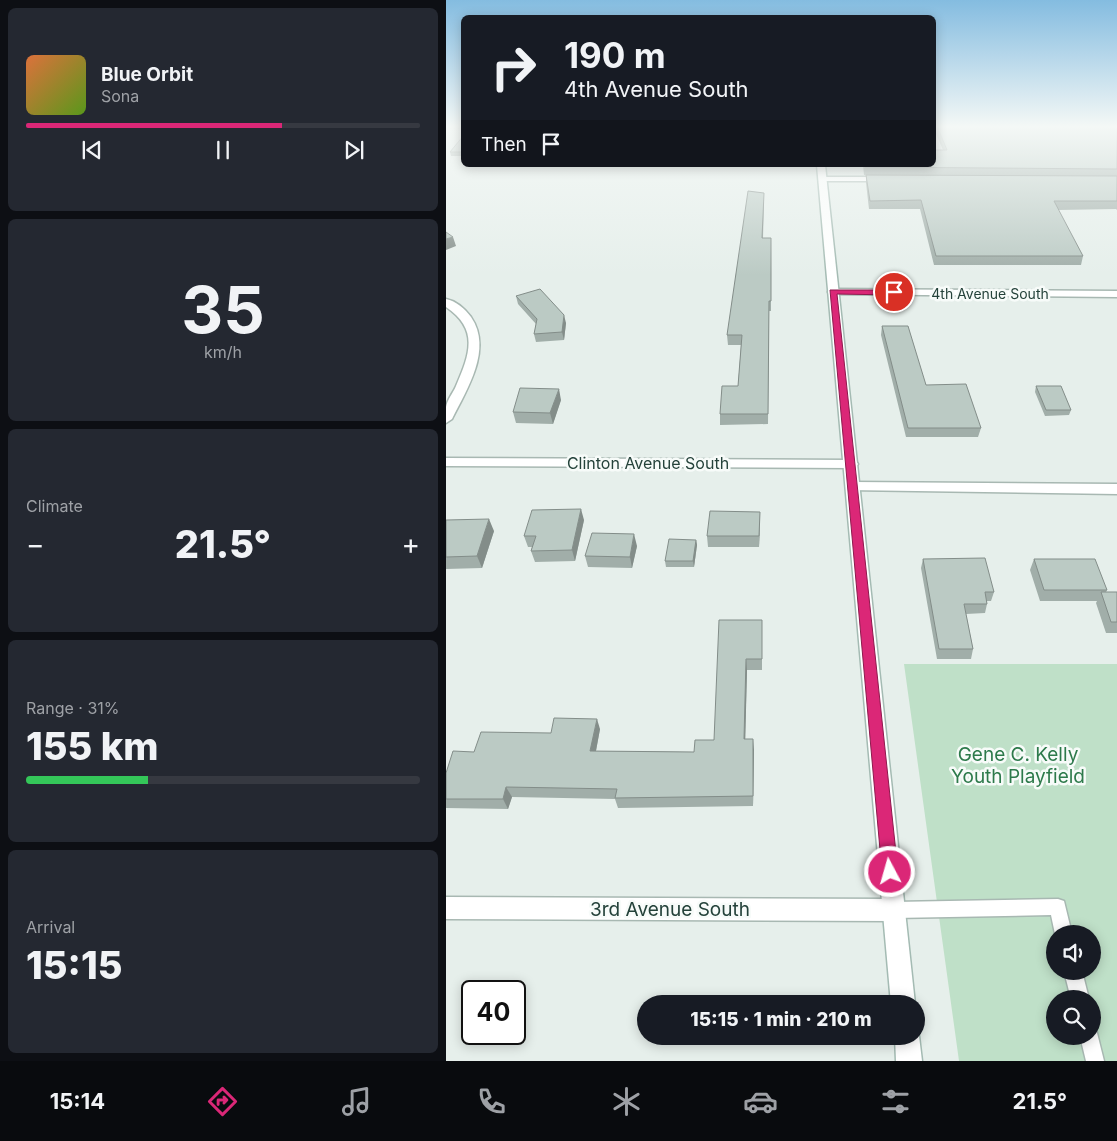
<!DOCTYPE html>
<html lang="en">
<head>
<meta charset="utf-8">
<style>
	:root { --surface:#171b24; --page:#242831; --text:#f1f3f6; --muted:#9ea1a6; --line:#363941; --accent:#db2777 }
	body { margin:0; font-family:Inter,sans-serif; background:var(--page); color:var(--text); height:100vh; display:flex; flex-direction:column; font-size:19px; white-space:nowrap }
	* { box-sizing:border-box; margin:0 }
	p { font-size:16px; color:var(--muted) }
	.icon { flex:none; width:28px; height:28px; fill:none; stroke:currentColor; stroke-width:2; stroke-linecap:round; stroke-linejoin:round }
	.map { position:relative; flex:1; overflow:hidden }
	.panel { display:flex; flex-direction:column; gap:8px; padding:8px; background:#0d0f14; width:446px }
	.panel>* { flex:none }
	.guide { position:absolute; left:15px; top:15px; width:475px; height:152px; border-radius:8px; box-shadow:0 2px 12px #0003; background:#171b24; color:var(--text); overflow:hidden }
	.controls { position:absolute; left:600px; top:925px; display:grid; gap:10px }
	.controls a { display:grid; place-items:center; width:55px; height:55px; border-radius:50%; background:var(--surface); box-shadow:0 2px 12px #0003; font-size:25px }
	.speed { position:absolute; left:15px; top:980px; display:flex; gap:10px; font-size:25px; font-weight:700; text-align:center }
	.speed>* { display:grid; place-content:center; width:65px; height:65px; border-radius:50%; background:var(--surface); box-shadow:0 2px 12px #0003; line-height:1 }
	.speed .limit { border:2px solid #111; border-radius:8px; background:#fff; color:#111 }
	.pin { position:absolute; display:grid; place-items:center; width:42px; height:42px; color:#fff; margin:-21px; border:2px solid #fff; border-radius:50%; box-shadow:0 1px 5px #0007 }
	.me { position:absolute; width:55px; margin:-28px; rotate:354deg; stroke-linejoin:round; filter:drop-shadow(0 0 4px #0008) }
	.turn { display:flex; align-items:center; gap:18px; height:105px; padding:0 20px; font-size:22px }
	.turn .icon { width:65px; height:65px; stroke-width:2.5 }
	.turn b { display:block; font-size:35px; line-height:42px }
	.then { display:flex; align-items:center; height:48px; padding:0 20px; background:#0003; gap:10px; font-size:19px }
	.big { font-size:38px; font-weight:800; line-height:1.1 }
	.panel .card { flex:1; display:flex; flex-direction:column; justify-content:center; gap:8px; min-width:0; padding:0 18px; border-radius:8px; background:var(--page) }
	.panel .dial { align-items:center; gap:0 }
	.dial b { font-size:65px; line-height:1 }
	.song { display:flex; align-items:center; gap:15px }
	.cover { width:60px; height:60px; border-radius:8px; background:linear-gradient(135deg,hsl(20 70% 55%),hsl(90 70% 35%)) }
	.played { height:5px; border-radius:2px; background:linear-gradient(90deg,var(--accent) 65%,var(--line) 65%) }
	.keys { display:flex; justify-content:space-around; direction:ltr }
	.heat { display:flex; justify-content:space-between; align-items:center; font-size:28px; direction:ltr }
	.charge { height:8px; border-radius:4px; background:linear-gradient(90deg,#34c759 31%,var(--line) 0) }
	.trip { position:absolute; left:191px; top:995px; width:288px; height:50px; border-radius:25px; background:var(--surface); box-shadow:0 2px 12px #0003; font-weight:800; line-height:50px; text-align:center }
	.tab-bar { display:flex; height:80px; justify-content:space-around; align-items:center; background:#090b0e; color:var(--muted) }
	.tab-bar .icon { width:35px; height:35px }
	.tab-bar .active { color:var(--accent) }
	.tab-bar b { font-size:22px; color:var(--text) }
	main { display:flex; flex:1; min-height:0 }
	.map>svg:first-child { display:block }
	.green { fill:#bfe0c8; fill-rule:evenodd }
	.lines { fill:none; stroke-linecap:round; stroke-linejoin:round }
	.lane-casing { stroke:#a8b8b2; stroke-width:3 }
	.street-casing { stroke:#a8b8b2; stroke-width:3 }
	.secondary-casing { stroke:#a4bbb3; stroke-width:3 }
	.lane { fill:#fff; fill-rule:evenodd }
	.street { fill:#fff; fill-rule:evenodd }
	.secondary { fill:#fff; fill-rule:evenodd }
	.wall { fill:#a1aea9 }
	.shaded-wall { fill:#838d89 }
	.building { fill:#bbcac4; stroke:#838d89 }
	.route { fill:#db2777; stroke:#8e194d }
	.labels { text-anchor:middle; dominant-baseline:central; stroke-width:5; stroke-linejoin:round; paint-order:stroke }
	.far-street-label { font-size:14px; fill:#24423a; stroke:#f7fbf9 }
	.street-label { font-size:16px; fill:#24423a; stroke:#f7fbf9 }
	.near-park-label { font-size:19px; fill:#2d7a4b; stroke:#f7fbf9 }
	.near-street-label { font-size:19px; fill:#24423a; stroke:#f7fbf9 }
</style>
</head>
<body>
<main>
<section class="panel">
<div class="card">
<div class="song"><i class="cover"></i><div><b>Blue Orbit</b><p>Sona</p></div></div>
<div class="played"></div>
<div class="keys"><svg class="icon" aria-label="previous" viewBox="0 0 24 24"><path d="M18 5L8 12l10 7zM5 5v14"/></svg><svg class="icon" aria-label="pause" viewBox="0 0 24 24"><path d="M8 5v14M16 5v14"/></svg><svg class="icon" aria-label="next" viewBox="0 0 24 24"><path d="M6 5l10 7-10 7zM19 5v14"/></svg></div>
</div>
<div class="card dial"><b>35</b><p>km/h</p></div>
<div class="card"><p>Climate</p>
<div class="heat"><a>−</a><b class="big">21.5°</b><a>+</a></div>
</div>
<div class="card"><p>Range · 31%</p><b class="big">155 km</b><div class="charge"></div></div>
<div class="card"><p>Arrival</p><b class="big">15:15</b></div>
</section>
<div class="map">
<svg width="671" height="1061" viewBox="0 0 671 1061">
	<rect width="100%" height="100%" fill="#e6efeb"/>
	<path class="green" d="M458,664h213v397h-158zM609,934h37v37h-37zM609,999h37v37h-37z"/>
	<g class="lines">
		<g class="lane-casing">
			<g id="lane">
				<polygon points="612,899 618,901 626,934 609,934 605,915 448,918 442,916 440,910 442,904 448,902"/>
				<polygon points="618,971 636,971 643,999 625,999"/>
				<polygon points="646,1028 650,1029 658,1061 640,1061 634,1036 646,1036"/>
			</g>
		</g>
		<g class="street-casing">
			<g id="street">
				<polygon points="373,177 439,177 443,179 439,181 373,181"/>
				<polygon points="387,289 671,291 671,297 383,294 382,292 383,290"/>
				<path d="M0,299c10,2 19,10 25,18 22,32 -4,72 -19,102l-6,4c0,-5 0,-11 0,-16 1,-7 7,-14 10,-21 14,-32 23,-57 -10,-79z"/>
				<polygon points="0,458 405,460 410,461 412,464 410,467 405,468 0,466"/>
				<polygon points="407,482 671,484 671,494 402,490 400,487 402,484"/>
				<polygon points="0,897 448,899 456,902 459,910 456,918 448,921 0,919"/>
			</g>
		</g>
		<g class="secondary-casing">
			<g id="secondary">
				<polygon points="371,165 379,165 469,1004 445,1004"/>
				<polygon points="470,1028 473,1036 476,1061 450,1061 449,1036 470,1036"/>
			</g>
		</g>
		<use href="#lane" class="lane"/>
		<use href="#street" class="street"/>
		<use href="#secondary" class="secondary"/>
	</g>
	<g class="wall">
		<polygon points="488,126 671,126 671,210 670,209 612,210 637,256 635,265 488,265 474,209 423,209 420,183 420,175 418,175 417,165 488,165 497,150 488,129"/>
		<polygon points="18,135 18,156 5,156 4,152"/>
		<rect x="298" y="165" width="29" height="1"/>
		<polygon points="318,202 317,238 325,238 325,311 323,311 322,424 274,425 274,414 292,386 295,345 282,345 281,335"/>
		<polygon points="70,296 120,323 118,340 90,342 88,334 90,324 72,304"/>
		<polygon points="436,326 480,385 535,428 532,437 460,437 435,335"/>
		<polygon points="590,386 625,410 623,415 599,416 589,392"/>
		<polygon points="115,400 107,424 70,423 67,412"/>
		<polygon points="314,512 313,547 262,547 261,536"/>
		<polygon points="0,520 48,531 36,568 0,569"/>
		<polygon points="138,520 129,561 89,562 85,551 86,547 82,547 78,536"/>
		<polygon points="250,540 251,545 248,567 220,567 219,561"/>
		<polygon points="191,546 186,568 142,567 139,556"/>
		<polygon points="477,559 548,592 545,601 541,601 541,604 539,613 520,614 527,649 525,659 491,659 475,568"/>
		<polygon points="588,559 661,590 660,592 671,592 671,633 660,633 650,603 651,601 594,601 584,570"/>
		<polygon points="316,620 316,670 301,670 299,739 308,750 307,806 172,808 169,799 66,797 62,809 0,808 0,773 28,752 105,733 154,729 150,751 248,752 268,740"/>
	</g>
	<g class="shaded-wall">
		<polygon points="7,237 10,246 0,250 0,239"/>
		<polygon points="118,315 120,323 118,340 116,332"/>
		<polygon points="113,389 115,400 107,424 104,413"/>
		<polygon points="135,509 138,520 129,561 126,550"/>
		<polygon points="314,512 314,523 313,547 313,536"/>
		<polygon points="43,519 48,531 36,568 31,556"/>
		<polygon points="188,534 191,546 186,568 184,557"/>
		<polygon points="250,540 251,545 248,567 247,561"/>
		<polygon points="300,659 301,670 299,750 298,739"/>
		<polygon points="151,719 154,729 148,761 144,751"/>
		<polygon points="307,739 308,750 307,806"/>
		<polygon points="60,787 66,797 62,809 57,799"/>
	</g>
	<g class="building">
		<polygon points="491,126 671,126 671,169 419,167 419,165 488,165 488,150 501,150"/>
		<polygon points="18,135 18,152 4,152"/>
		<polygon points="420,175 671,176 671,201 608,201 637,256 490,256 475,200 424,201"/>
		<polygon points="302,191 318,193 316,238 325,238 325,301 323,301 322,414 274,414 276,386 292,386 296,335 281,335"/>
		<polygon points="0,232 7,237 0,239"/>
		<polygon points="94,289 118,315 116,332 88,334 91,319 70,296"/>
		<polygon points="436,326 462,326 480,385 520,384 535,428 462,428"/>
		<polygon points="590,386 615,386 625,410 600,410"/>
		<polygon points="74,388 113,389 104,413 67,412"/>
		<polygon points="135,509 126,550 85,551 90,536 78,536 86,510"/>
		<polygon points="264,511 314,512 313,536 261,536"/>
		<polygon points="43,519 31,556 0,557 0,520"/>
		<polygon points="146,533 188,534 184,557 139,556"/>
		<polygon points="223,539 250,540 247,561 219,561"/>
		<polygon points="539,558 548,592 539,592 541,604 518,604 527,649 493,649 477,559"/>
		<polygon points="588,559 649,559 661,590 598,590"/>
		<polygon points="655,592 671,592 671,622 665,622"/>
		<polygon points="273,620 316,620 316,659 300,659 298,739 307,739 307,796 169,798 171,789 60,787 57,799 0,799 0,773 7,751 28,752 35,732 105,733 108,718 151,719 144,751 248,752 249,740 268,740"/>
	</g>
	<linearGradient id="sky" x2="0" y2="1"><stop stop-color="#84bce0"/><stop offset="0.46" stop-color="#f4f8f6"/><stop offset="1" stop-color="#f4f8f6" stop-opacity="0"/></linearGradient>
	<rect width="671" height="275" fill="url(#sky)"/>
	<polygon class="route" points="384,290 448,290 452,292 448,295 391,294 452,872 450,878 444,880 438,878 436,872"/>
	<g class="labels">
		<g class="far-street-label">
			<text x="544" y="293">4th Avenue South</text>
		</g>
		<g class="street-label">
			<text x="202" y="463">Clinton Avenue South</text>
		</g>
		<g class="near-park-label">
			<text x="572" y="754">Gene C. Kelly<tspan x="572" dy="22">Youth Playfield</tspan></text>
		</g>
		<g class="near-street-label">
			<text x="224" y="909">3rd Avenue South</text>
		</g>
	</g>
</svg>
<div class="controls">
<a><svg class="icon" aria-label="sound" viewBox="0 0 24 24"><path d="M4 9h4l5-4v14l-5-4H4zM17 9q2 3 0 6"/></svg></a>
<a><svg class="icon" aria-label="search" viewBox="0 0 24 24"><circle cx="10" cy="10" r="6"/><path d="M15 15l6 6"/></svg></a>
</div>
<div class="speed"><div class="limit">40</div></div>
<div class="pin" style="left:448px;top:292px;background:#d93025"><svg class="icon" aria-label="arrive" viewBox="0 0 24 24"><path d="M6 21V4h12l-3 4 3 4H6"/></svg></div>
<svg class="me" style="left:444px;top:872px" viewBox="-20 -20 40 40"><circle r="17" fill="#db2777" stroke="#fff" stroke-width="3"/><path d="M0-11L8 9 0 5-8 9z" fill="#fff"/></svg>
<div class="trip">15:15 · 1 min · 210 m</div>
<div class="guide">
<div class="turn"><svg class="icon" aria-label="right" viewBox="0 0 24 24"><path d="M7 20v-9h11M14 6l5 5-5 5"/></svg><div><b>190 m</b>4th Avenue South</div></div>
<div class="then">Then<svg class="icon" aria-label="arrive" viewBox="0 0 24 24"><path d="M6 21V4h12l-3 4 3 4H6"/></svg></div>
</div>
</div>
</main>
<nav class="tab-bar">
<b>15:14</b>
<svg class="icon active" aria-label="directions" viewBox="0 0 24 24"><path d="M12 3l9 9-9 9-9-9zM9 14v-3h6M13 9l2 2-2 2"/></svg>
<svg class="icon" aria-label="music" viewBox="0 0 24 24"><path d="M9 18V5l10-2v13"/><circle cx="6" cy="18" r="3"/><circle cx="16" cy="16" r="3"/></svg>
<svg class="icon" aria-label="phone" viewBox="0 0 24 24"><path d="M5 4h4l2 5-3 2q2 4 5 5l2-3 5 2v4C11 20 4 13 5 4z"/></svg>
<svg class="icon" aria-label="climate" viewBox="0 0 24 24"><path d="M12 3v18M4 7l16 10M4 17L20 7"/></svg>
<svg class="icon" aria-label="car" viewBox="0 0 24 24"><path d="M5 17H2v-5l4-1 3-4h7l3 4 3 1v5h-3M9 17h6M6 11h13"/><circle cx="7" cy="17" r="2"/><circle cx="17" cy="17" r="2"/></svg>
<svg class="icon" aria-label="filters" viewBox="0 0 24 24"><path d="M4 7h16M4 17h16"/><circle cx="9" cy="7" r="2"/><circle cx="15" cy="17" r="2"/></svg>
<b>21.5°</b>
</nav>
</body>
</html>
